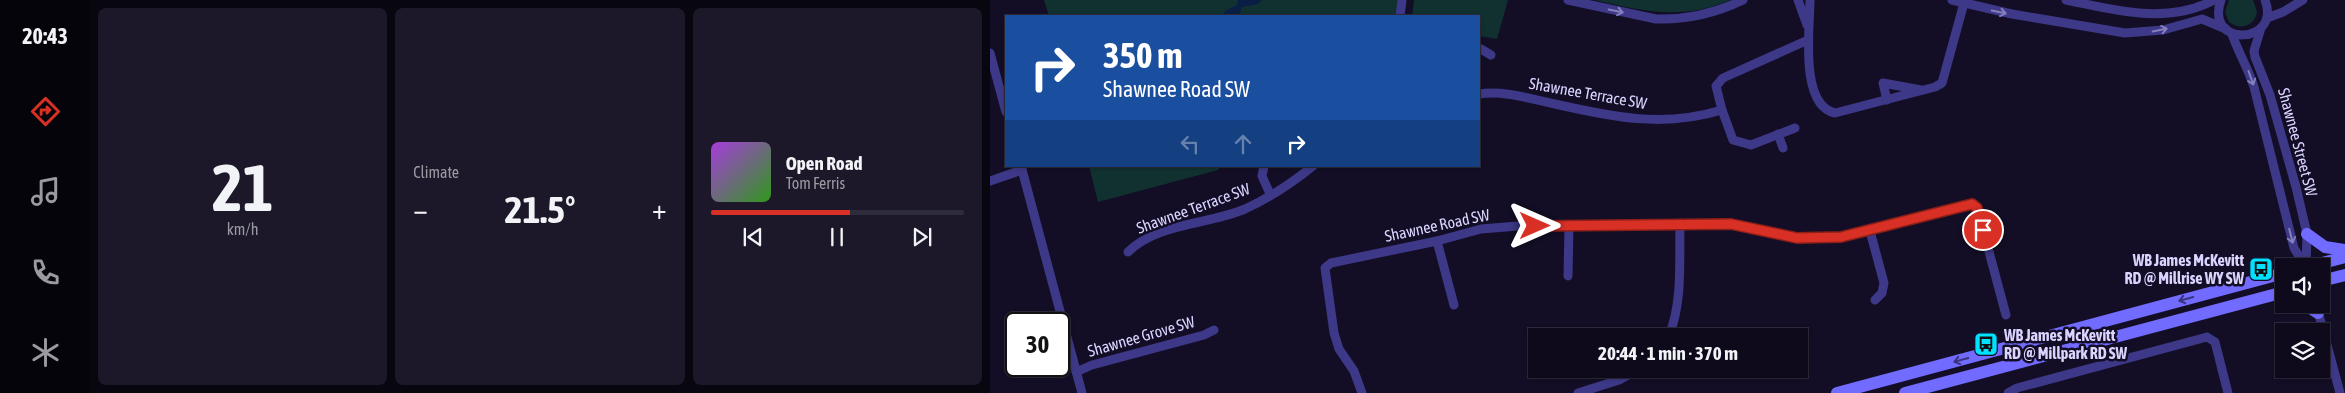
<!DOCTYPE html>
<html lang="en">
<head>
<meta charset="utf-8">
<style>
	:root { --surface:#0e0a1c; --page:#1c1829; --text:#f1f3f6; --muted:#9b9aa3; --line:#2e2b3b; --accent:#d93025 }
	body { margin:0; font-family:"Asap Condensed",sans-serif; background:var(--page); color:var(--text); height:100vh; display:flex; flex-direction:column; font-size:19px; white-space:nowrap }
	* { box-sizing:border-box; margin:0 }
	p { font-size:16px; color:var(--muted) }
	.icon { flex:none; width:28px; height:28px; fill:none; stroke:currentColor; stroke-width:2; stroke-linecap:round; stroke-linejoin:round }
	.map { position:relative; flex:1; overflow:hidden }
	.details { display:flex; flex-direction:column; gap:8px; padding:8px; background:#08060f; width:900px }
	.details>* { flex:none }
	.top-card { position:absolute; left:15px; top:15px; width:475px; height:152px; border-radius:0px; box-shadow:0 1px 4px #0004,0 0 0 1px var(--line); background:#1a4fa0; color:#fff; overflow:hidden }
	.controls { position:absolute; left:1285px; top:258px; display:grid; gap:10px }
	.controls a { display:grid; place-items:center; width:55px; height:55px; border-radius:0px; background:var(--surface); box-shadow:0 1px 4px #0004,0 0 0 1px var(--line); font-size:25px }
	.speed { position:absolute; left:15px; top:312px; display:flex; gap:10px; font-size:25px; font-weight:700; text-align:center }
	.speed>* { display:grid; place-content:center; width:65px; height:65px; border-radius:50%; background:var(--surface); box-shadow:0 1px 4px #0004,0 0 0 1px var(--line); line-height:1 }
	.speed .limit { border:2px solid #111; border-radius:8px; background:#fff; color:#111 }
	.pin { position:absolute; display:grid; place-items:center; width:42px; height:42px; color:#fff; margin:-21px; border:2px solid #fff; border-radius:50%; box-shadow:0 1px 5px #0007 }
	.me { position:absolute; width:55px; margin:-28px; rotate:90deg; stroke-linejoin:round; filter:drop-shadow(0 0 4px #0008) }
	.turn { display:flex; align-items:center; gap:18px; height:105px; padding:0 15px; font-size:22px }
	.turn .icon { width:65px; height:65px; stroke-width:2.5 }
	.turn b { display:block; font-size:35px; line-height:42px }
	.lanes { display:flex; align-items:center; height:48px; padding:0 15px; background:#0003; justify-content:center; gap:25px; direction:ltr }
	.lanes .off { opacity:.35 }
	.big { font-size:38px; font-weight:700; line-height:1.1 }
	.details .widget { flex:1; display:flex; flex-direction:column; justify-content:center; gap:8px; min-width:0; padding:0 18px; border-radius:8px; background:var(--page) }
	.details .dial { align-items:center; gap:0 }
	.dial b { font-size:65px; line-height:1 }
	.song { display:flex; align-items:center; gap:15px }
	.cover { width:60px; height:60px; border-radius:8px; background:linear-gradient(135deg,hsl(280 70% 55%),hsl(110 70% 35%)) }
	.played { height:5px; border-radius:2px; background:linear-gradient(90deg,var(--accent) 55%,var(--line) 55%) }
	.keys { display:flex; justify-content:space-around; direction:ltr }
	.heat { display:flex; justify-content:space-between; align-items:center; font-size:28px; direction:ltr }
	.details .tiles { flex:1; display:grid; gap:8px; grid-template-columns:repeat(3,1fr) }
	.trip { position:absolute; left:538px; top:328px; width:280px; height:50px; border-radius:0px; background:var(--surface); box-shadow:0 1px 4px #0004,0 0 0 1px var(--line); font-weight:700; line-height:50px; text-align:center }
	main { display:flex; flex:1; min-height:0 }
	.menu { display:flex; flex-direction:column; width:90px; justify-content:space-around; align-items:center; background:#06040b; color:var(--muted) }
	.menu .icon { width:35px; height:35px }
	.menu .current { color:var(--accent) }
	.menu b { font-size:22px; color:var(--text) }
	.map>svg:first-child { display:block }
	.green { fill:#113130 }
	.water { fill:#091d45 }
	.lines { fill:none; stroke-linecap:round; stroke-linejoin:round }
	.street { stroke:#3d3887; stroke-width:9 }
	.secondary { stroke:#726bff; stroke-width:12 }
	.oneway { stroke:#847ebd }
	.oneway2 { stroke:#39337d }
	.route-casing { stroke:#8d1f18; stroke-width:12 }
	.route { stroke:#d93025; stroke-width:9 }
	.labels { text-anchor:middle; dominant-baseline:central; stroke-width:5; stroke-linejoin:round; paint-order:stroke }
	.street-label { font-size:16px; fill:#dad4ff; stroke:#130e26 }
	.poi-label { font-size:16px; font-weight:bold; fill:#dad4ff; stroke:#130e26; text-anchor:end }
</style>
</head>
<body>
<main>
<nav class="menu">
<b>20:43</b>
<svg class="icon current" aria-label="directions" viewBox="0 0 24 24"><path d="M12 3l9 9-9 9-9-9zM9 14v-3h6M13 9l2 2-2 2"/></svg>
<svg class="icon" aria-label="music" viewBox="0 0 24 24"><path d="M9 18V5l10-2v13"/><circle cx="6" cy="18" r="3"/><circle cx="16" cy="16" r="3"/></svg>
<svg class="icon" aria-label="phone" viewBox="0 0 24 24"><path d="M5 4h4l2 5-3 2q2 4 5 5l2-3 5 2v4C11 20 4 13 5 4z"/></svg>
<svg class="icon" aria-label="climate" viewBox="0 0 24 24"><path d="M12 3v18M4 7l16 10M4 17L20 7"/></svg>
</nav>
<section class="details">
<div class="tiles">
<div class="widget dial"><b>21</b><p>km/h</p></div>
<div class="widget"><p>Climate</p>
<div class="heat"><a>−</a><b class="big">21.5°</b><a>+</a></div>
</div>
<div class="widget">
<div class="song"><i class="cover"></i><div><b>Open Road</b><p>Tom Ferris</p></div></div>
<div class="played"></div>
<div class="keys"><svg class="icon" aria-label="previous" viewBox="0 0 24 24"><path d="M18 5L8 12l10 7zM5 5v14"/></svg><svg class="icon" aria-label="pause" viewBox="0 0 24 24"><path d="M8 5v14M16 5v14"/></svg><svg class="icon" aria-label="next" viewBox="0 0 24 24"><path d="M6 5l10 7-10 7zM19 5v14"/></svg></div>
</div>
</div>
</section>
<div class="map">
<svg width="1355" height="393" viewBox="0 0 1355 393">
	<rect width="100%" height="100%" fill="#130e26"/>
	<g class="green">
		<polygon points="54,0 409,0 409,16 59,16"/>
		<polygon points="424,0 518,0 507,39 489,36 489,16 422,16"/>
		<path d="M604,0h136c-48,21 -87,11 -136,0z"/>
		<path d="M1239,0h24l4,12c-3,14 -16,19 -28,10l-4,-10z"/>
		<polygon points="99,166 230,166 228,170 108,202"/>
	</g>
	<polygon class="water" points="248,0 272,0 268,4 252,7 249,16 233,16 235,11 247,5"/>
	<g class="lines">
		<g class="street">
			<path d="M578,0l88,19c31,1 60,-6 87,-19"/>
			<polyline points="808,0 817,25"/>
			<path d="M820,0c0,27 -11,105 25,113l100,-26 7,-4 22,-80"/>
			<polyline points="962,0 1022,14 1135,33 1173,30 1212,19 1236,29"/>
			<path d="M1076,0c49,10 101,25 148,0"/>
			<path d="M1231,0c-17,48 61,45 44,0"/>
			<polyline points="410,16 412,0"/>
			<polyline points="1277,18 1293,12 1313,0"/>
			<polyline points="1271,28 1264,51 1265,57 1280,95 1306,187 1317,234 1316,266"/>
			<path d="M1242,34c6,18 16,34 22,53l40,161 11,18"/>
			<polyline points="489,48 501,55"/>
			<polyline points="0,53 16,112"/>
			<path d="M489,94c25,-4 51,5 76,10 57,13 108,24 167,6"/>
			<polyline points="897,100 893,83 931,90"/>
			<polyline points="805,128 761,145 743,140 732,110 726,86 733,78 818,40"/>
			<polyline points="788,134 793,148"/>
			<polyline points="31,166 92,393"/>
			<polyline points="274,166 272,176 280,194"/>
			<polyline points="0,181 32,170"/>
			<polyline points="880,231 894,283 892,293 885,300"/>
			<polyline points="447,241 464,305"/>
			<path d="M138,252c29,-29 79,-27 117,-43 24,-11 47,-26 68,-43"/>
			<polyline points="578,276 579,226"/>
			<polyline points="1326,304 1350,393"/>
			<path d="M679,336c14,-36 10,-74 11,-113"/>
			<polyline points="86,372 102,365 214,335 224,330"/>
			<polyline points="372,393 364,371 349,349 344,333 335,268 341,263 447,241 491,229 528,226 741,225 807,238 851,237 880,231 982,204 987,207 1016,315"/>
			<polyline points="588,393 629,380 649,369"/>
			<polyline points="1018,393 1027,388 1217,337 1225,342 1238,393"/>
		</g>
		<g class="secondary">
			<polyline points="1317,234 1335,247 1355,250"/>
			<polyline points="1321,266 1355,257"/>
			<polyline points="1331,281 1355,275"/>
			<polyline points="1314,304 1328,313"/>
			<polyline points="847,393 1294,273"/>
			<polyline points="915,393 1294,292"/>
		</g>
	</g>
	<defs><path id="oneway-shaft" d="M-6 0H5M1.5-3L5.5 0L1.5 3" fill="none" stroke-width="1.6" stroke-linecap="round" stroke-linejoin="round" transform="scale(1.25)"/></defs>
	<g class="oneway">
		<use href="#oneway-shaft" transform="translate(626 11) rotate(12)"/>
		<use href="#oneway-shaft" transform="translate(1009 12) rotate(12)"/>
		<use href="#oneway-shaft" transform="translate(1170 30) rotate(-11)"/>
		<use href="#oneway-shaft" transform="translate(1261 78) rotate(70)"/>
		<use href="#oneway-shaft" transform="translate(1301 236) rotate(76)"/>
	</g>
	<g class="oneway2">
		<use href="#oneway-shaft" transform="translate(1196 299) rotate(165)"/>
		<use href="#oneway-shaft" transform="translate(971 360) rotate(165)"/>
	</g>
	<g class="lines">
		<g class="route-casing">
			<polyline id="route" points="545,226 741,224 807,238 851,237 982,204 987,208 993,230"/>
		</g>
		<use href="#route" class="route"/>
	</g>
	<defs>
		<g id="bus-square" transform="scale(1.25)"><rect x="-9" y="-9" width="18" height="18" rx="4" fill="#00e0ff" stroke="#130e26"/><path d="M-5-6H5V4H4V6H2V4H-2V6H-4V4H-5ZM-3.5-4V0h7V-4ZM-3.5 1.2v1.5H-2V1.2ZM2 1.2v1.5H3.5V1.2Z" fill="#111"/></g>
	</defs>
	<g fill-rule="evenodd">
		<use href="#bus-square" x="1271" y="269"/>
		<use href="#bus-square" x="996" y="344"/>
	</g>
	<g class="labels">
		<g class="street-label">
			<text transform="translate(598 93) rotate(10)">Shawnee Terrace SW</text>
			<text transform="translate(1308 142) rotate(75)">Shawnee Street SW</text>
			<text transform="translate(203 208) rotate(-20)">Shawnee Terrace SW</text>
			<text transform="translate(447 225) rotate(-12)">Shawnee Road SW</text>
			<text transform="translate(151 336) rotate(-16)">Shawnee Grove SW</text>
		</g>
		<g class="poi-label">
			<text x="1254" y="260">WB James McKevitt<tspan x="1254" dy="18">RD @ Millrise WY SW</tspan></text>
			<text x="1014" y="335" text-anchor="start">WB James McKevitt<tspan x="1014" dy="18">RD @ Millpark RD SW</tspan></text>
		</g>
	</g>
</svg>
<div class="controls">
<a><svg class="icon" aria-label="sound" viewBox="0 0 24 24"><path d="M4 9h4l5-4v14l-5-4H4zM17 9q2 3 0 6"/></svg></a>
<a><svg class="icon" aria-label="layers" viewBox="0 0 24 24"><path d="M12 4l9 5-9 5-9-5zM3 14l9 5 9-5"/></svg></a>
</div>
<div class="speed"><div class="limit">30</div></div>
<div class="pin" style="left:993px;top:230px;background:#d93025"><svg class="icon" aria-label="arrive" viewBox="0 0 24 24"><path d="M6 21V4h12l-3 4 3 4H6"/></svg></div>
<svg class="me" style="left:545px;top:226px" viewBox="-20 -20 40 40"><path d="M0-17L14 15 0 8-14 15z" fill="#d93025" stroke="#fff" stroke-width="4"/></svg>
<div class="trip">20:44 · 1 min · 370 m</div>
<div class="top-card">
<div class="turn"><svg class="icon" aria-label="right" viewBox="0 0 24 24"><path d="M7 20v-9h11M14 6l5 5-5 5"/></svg><div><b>350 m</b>Shawnee Road SW</div></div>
<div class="lanes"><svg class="icon off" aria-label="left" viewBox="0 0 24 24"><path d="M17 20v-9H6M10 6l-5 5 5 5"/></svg><svg class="icon off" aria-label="ahead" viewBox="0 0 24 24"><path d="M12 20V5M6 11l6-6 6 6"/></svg><svg class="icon" aria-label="right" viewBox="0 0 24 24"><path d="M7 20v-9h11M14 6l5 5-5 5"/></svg></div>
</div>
</div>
</main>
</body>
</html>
